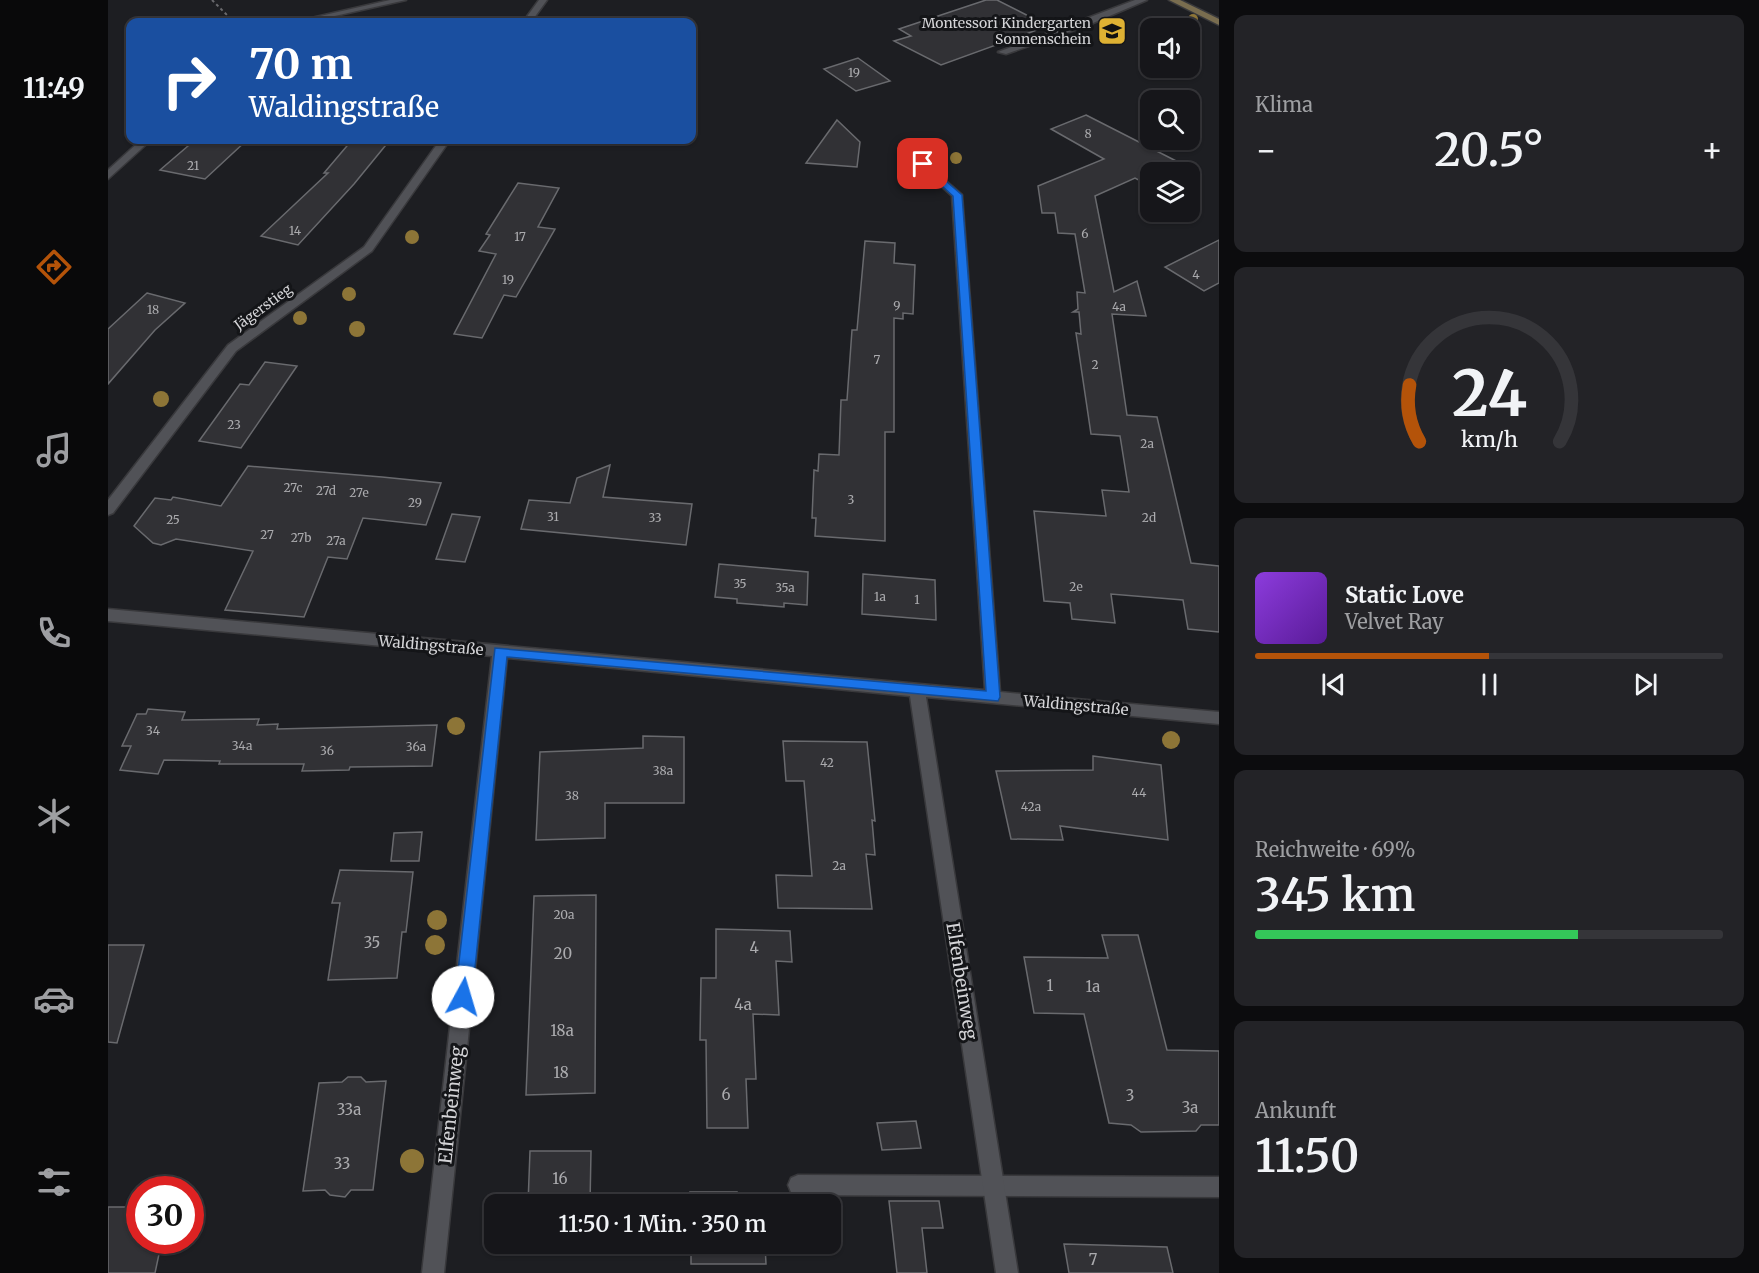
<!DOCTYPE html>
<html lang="de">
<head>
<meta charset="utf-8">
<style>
	:root { --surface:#16161a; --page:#232327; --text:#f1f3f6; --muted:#9e9fa2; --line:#353539; --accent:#b45309 }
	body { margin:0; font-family:Merriweather,serif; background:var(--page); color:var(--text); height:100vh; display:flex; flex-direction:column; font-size:22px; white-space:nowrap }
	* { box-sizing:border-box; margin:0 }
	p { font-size:20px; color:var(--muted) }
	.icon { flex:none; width:33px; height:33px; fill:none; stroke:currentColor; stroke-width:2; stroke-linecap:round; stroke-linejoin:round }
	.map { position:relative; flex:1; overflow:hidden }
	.drawer { display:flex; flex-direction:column; gap:15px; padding:15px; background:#0c0c0e; width:540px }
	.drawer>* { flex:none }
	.hud { position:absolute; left:18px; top:18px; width:570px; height:126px; border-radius:12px; box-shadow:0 2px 4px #0004,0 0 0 2px var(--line); background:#1a4fa0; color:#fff; overflow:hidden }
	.buttons { position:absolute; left:1032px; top:18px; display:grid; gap:12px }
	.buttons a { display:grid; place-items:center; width:60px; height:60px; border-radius:12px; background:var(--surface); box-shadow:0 2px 4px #0004,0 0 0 2px var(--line); font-size:30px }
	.speed { position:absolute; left:18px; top:1176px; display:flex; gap:12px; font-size:30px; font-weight:700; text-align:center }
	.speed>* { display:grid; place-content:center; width:78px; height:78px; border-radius:50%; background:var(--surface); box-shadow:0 2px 4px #0004,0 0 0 2px var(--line); line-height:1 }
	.speed .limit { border:9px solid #d22; background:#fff; color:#111 }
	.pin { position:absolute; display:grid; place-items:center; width:51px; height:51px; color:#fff; margin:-26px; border-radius:12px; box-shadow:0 3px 9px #0006 }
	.me { position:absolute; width:66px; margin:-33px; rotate:6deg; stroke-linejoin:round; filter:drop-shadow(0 0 4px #0008) }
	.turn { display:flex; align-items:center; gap:21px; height:126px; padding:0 24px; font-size:27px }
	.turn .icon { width:78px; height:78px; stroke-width:2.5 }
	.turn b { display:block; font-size:42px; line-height:51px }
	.big { font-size:45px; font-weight:600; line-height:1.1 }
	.drawer .tile { flex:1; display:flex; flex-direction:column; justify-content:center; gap:9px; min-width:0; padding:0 21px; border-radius:12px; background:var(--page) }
	.drawer .dial { align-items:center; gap:0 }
	.dial svg { height:156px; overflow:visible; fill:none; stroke:var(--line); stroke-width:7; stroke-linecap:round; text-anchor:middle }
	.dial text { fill:var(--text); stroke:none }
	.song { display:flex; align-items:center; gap:18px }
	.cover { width:72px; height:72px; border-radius:9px; background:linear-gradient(135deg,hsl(270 70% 55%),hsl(270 70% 35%)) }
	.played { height:6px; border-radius:3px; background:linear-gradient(90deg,var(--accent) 50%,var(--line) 50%) }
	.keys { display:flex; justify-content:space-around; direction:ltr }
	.heat { display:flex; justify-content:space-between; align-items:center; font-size:33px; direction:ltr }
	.charge { height:9px; border-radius:4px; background:linear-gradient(90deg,#34c759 69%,var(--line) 0) }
	.trip { position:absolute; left:376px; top:1194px; width:357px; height:60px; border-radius:12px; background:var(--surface); box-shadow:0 2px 4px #0004,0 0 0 2px var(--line); font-weight:600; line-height:60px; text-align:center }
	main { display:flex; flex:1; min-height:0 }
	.menu { display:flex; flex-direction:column; width:108px; justify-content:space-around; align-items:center; background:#09090a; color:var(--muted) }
	.menu .icon { width:42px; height:42px }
	.menu .active { color:var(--accent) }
	.menu b { font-size:27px; color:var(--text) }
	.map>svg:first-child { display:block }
	.building { fill:#313135; stroke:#696a6e; stroke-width:1.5 }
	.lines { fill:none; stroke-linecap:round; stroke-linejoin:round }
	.lane-casing { stroke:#39393c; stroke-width:3 }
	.street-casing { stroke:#39393c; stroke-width:3 }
	.secondary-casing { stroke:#39393c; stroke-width:3 }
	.path { stroke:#6a6a6e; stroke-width:2; stroke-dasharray:3 3; stroke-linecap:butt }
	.lane { fill:#515257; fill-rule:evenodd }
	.street { fill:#515257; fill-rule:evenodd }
	.secondary { fill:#796d4f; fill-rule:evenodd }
	.tree { fill:#8d7537 }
	.route { fill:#1a73e8; stroke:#114b97; stroke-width:1.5 }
	.labels { text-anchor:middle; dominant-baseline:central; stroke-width:6; stroke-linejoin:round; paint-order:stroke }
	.number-label { font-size:12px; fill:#ababae }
	.far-poi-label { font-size:14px; fill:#d4d4d7; stroke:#141518; text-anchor:end }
	.far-street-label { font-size:14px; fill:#d4d4d7; stroke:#141518 }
	.street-label { font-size:15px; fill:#d4d4d7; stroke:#141518 }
	.near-number-label { font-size:15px; fill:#ababae }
	.near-street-label { font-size:18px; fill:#d4d4d7; stroke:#141518 }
</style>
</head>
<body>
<main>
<nav class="menu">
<b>11:49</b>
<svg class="icon active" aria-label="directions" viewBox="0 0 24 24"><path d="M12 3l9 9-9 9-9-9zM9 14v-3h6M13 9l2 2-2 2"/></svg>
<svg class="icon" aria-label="music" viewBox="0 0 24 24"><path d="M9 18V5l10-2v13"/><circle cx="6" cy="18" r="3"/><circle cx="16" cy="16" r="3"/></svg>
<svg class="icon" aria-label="phone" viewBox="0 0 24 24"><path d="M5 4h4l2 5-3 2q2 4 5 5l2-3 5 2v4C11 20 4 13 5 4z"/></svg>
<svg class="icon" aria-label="climate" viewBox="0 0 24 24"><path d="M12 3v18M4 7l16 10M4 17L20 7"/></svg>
<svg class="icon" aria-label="car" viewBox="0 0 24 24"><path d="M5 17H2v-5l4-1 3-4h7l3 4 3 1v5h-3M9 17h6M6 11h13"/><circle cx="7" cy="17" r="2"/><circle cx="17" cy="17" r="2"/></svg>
<svg class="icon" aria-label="filters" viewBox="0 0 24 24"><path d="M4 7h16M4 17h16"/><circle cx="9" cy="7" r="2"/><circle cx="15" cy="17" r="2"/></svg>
</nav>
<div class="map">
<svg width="1111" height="1273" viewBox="0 0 1111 1273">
	<rect width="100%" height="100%" fill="#1d1e22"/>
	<g class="building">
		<polygon points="878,0 889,0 940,26 833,65 786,41 803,36 791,29"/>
		<polygon points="750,58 782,81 748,91 716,69"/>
		<polygon points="978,115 1078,166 1064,172 1042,172 1042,182 1038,184 1027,178 987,196 1006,292 1029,281 1038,316 1004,314 1019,415 1049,417 1083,563 1111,566 1111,632 1080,629 1075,600 1003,594 1007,623 964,619 962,603 936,601 926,511 998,516 994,490 1021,492 1012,436 983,434 968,333 973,334 971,312 965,312 970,309 969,292 977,293 967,234 950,233 947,213 934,213 930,186 996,159 943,129"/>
		<polygon points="729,120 752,142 749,167 698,163"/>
		<polygon points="87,140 139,140 97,179 52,170"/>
		<polygon points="244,140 282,140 246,184 190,245 153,236 220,173 216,173"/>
		<polygon points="410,183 451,188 430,227 447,229 408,297 396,295 374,338 346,334 388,254 371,251 382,235 378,234"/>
		<polygon points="1111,240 1111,283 1096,291 1057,267"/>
		<polygon points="757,241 787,243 786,263 807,265 805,314 795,313 795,319 786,318 786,432 777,432 777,541 707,536 708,518 704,518 706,470 710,471 711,454 731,455 733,400 739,400 744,330 749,330"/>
		<polygon points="39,293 77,303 47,330 0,384 0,329"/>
		<polygon points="157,362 189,366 133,448 91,441 132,384 141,385"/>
		<polygon points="502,465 495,497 584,504 578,545 413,529 421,500 462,503 469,478"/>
		<polygon points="140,466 274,477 333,483 318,525 255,518 239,559 220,557 196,617 117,610 145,551 68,539 53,545 45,543 26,526 47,498 63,500 65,497 113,506"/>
		<polygon points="344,514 372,517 357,562 328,559"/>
		<polygon points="611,564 700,572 699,605 676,603 676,607 629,603 629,599 607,597"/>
		<polygon points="755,574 827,580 828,620 754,614"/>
		<polygon points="40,709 77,712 74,720 151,719 149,725 170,724 169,729 329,725 324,766 242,767 241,770 194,771 196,764 111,764 112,761 56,760 50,774 12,770 23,746 14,746 29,714 38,714"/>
		<polygon points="535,736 576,737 576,803 497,803 497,838 428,840 432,752 535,748"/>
		<polygon points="675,741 759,742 767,821 764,820 767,855 758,854 764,909 670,908 668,875 704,876 696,781 678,781"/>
		<polygon points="985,756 1053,765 1060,840 952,826 955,840 903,839 888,771 985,770"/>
		<polygon points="314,832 311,861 283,861 286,833"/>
		<polygon points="232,870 305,872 298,932 294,932 289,978 220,980 232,903 224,903"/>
		<polygon points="488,895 487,1093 418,1095 426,896"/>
		<polygon points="608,929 682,931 684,962 668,961 671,1015 645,1014 648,1079 638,1079 640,1128 599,1128 598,1040 592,1040 593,978 608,978"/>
		<polygon points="994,935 1030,935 1059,1050 1111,1051 1111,1125 1093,1125 1088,1131 1033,1132 1023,1125 1001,1123 976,1014 926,1013 916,957 1000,958"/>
		<polygon points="0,945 36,945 9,1043 0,1042"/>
		<polygon points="240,1077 253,1077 258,1082 278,1081 265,1190 243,1190 237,1197 222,1195 217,1190 195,1191 211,1083 234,1082"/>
		<polygon points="808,1121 813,1148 774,1150 769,1123"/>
		<polygon points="422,1151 483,1151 482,1204 420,1204"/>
		<polygon points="582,1192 629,1192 629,1200 655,1200 655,1204 583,1204"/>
		<polygon points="781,1201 831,1201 835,1228 814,1228 819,1273 789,1273"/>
		<polygon points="0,1207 32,1207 32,1240 54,1240 47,1273 0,1273"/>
		<polygon points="583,1244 657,1244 658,1264 583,1264"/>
		<polygon points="956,1244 1059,1247 1065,1273 961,1273"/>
	</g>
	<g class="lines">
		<g class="lane-casing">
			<g id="lane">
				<polygon points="1027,0 1039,0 978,26 898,54 890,52"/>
				<polygon points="690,1175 1111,1177 1111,1197 690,1195 683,1192 680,1185 683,1178"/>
			</g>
		</g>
		<g class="street-casing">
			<g id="street">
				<polygon points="282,0 298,0 200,22 186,22"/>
				<polygon points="431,0 439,0 423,22 415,22"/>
				<polygon points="33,140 43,140 0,179 0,170"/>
				<polygon points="332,140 342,140 264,251 128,351 5,513 0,515 0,500 120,345 256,247"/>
				<polygon points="798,146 854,195 892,692 1111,712 1111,724 818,697 910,1273 888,1273 802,696 399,658 336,1273 314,1273 384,656 0,621 0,609 877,690 844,196 794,151 794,147"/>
			</g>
		</g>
		<g class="secondary-casing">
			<polygon id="secondary" points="1061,0 1072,0 1111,19 1111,25"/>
		</g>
		<polyline class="path" points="104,0 126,22"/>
		<use href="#lane" class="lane"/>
		<use href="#street" class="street"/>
		<use href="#secondary" class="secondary"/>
	</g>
	<g class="tree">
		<circle cx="1085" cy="19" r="5"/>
		<circle cx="823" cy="149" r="6"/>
		<circle cx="848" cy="158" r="6"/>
		<circle cx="826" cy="182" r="6"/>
		<circle cx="304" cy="237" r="7"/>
		<circle cx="241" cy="294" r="7"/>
		<circle cx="192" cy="318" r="7"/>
		<circle cx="249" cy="329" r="8"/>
		<circle cx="53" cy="399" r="8"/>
		<circle cx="348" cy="726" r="9"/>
		<circle cx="1063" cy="740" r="9"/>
		<circle cx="329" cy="920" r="10"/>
		<circle cx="327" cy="945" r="10"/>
		<circle cx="304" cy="1161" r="12"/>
	</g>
	<polygon class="route" points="815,161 854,195 892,697 890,701 399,657 364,997 361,1002 355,1005 349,1002 347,997 387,648 878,691 845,196 812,166 811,164"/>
	<defs>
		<g id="school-square" transform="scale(1.5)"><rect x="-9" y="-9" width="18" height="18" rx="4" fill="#deb133" stroke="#141518"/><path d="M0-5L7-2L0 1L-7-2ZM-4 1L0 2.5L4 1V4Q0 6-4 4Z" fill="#111"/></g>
	</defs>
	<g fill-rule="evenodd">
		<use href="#school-square" x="1004" y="31"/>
	</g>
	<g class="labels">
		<g class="number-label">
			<text x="746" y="72">19</text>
			<text x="980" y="133">8</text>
			<text x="85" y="165">21</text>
			<text x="187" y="230">14</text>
			<text x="977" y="233">6</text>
			<text x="412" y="236">17</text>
			<text x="1088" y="274">4</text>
			<text x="400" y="279">19</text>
			<text x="789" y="305">9</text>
			<text x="1011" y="306">4a</text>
			<text x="45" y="309">18</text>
			<text x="769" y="359">7</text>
			<text x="987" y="364">2</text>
			<text x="126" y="424">23</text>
			<text x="1039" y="443">2a</text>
			<text x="185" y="487">27c</text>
			<text x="218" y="490">27d</text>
			<text x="251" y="492">27e</text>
			<text x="743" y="499">3</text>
			<text x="307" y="502">29</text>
			<text x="445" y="516">31</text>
			<text x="547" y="517">33</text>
			<text x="1041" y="517">2d</text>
			<text x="65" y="519">25</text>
			<text x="159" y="534">27</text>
			<text x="193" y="537">27b</text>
			<text x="228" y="540">27a</text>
			<text x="632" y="583">35</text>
			<text x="968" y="586">2e</text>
			<text x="677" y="587">35a</text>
			<text x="772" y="596">1a</text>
			<text x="809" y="599">1</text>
			<text x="45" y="730">34</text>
			<text x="134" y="745">34a</text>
			<text x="308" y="746">36a</text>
			<text x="219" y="750">36</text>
			<text x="719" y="762">42</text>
			<text x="555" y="770">38a</text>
			<text x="1031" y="792">44</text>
			<text x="464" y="795">38</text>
			<text x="923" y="806">42a</text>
			<text x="731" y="865">2a</text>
			<text x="456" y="914">20a</text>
		</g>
		<g class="far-poi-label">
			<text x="983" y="23">Montessori Kindergarten<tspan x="983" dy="16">Sonnenschein</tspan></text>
		</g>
		<g class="far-street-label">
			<text transform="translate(155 307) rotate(-36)">Jägerstieg</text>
		</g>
		<g class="street-label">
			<text transform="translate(323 645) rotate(5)">Waldingstraße</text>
			<text transform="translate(968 705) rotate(5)">Waldingstraße</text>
		</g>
		<g class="near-number-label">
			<text x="264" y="942">35</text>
			<text x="646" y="947">4</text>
			<text x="455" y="953">20</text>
			<text x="942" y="985">1</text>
			<text x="985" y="986">1a</text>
			<text x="635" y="1004">4a</text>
			<text x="454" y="1030">18a</text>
			<text x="453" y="1072">18</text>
			<text x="618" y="1094">6</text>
			<text x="1022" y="1095">3</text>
			<text x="1082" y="1107">3a</text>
			<text x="241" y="1109">33a</text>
			<text x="234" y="1163">33</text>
			<text x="452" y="1178">16</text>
			<text x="985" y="1259">7</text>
		</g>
		<g class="near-street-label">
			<text transform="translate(854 981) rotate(81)">Elfenbeinweg</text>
			<text transform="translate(343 1105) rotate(-84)">Elfenbeinweg</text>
		</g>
	</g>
</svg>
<div class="buttons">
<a><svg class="icon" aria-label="sound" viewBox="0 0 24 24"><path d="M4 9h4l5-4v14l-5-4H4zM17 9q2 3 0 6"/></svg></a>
<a><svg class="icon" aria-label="search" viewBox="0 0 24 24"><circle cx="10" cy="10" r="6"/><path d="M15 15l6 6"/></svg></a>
<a><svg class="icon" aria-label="layers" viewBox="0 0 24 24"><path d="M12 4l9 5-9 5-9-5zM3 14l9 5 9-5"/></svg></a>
</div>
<div class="speed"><div class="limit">30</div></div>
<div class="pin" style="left:815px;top:164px;background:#d93025"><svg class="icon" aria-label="arrive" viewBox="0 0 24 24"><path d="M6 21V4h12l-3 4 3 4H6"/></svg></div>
<svg class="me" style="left:355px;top:997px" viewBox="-20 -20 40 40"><circle r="19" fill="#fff"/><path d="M0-13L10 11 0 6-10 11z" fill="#1a73e8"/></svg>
<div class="trip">11:50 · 1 Min. · 350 m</div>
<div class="hud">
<div class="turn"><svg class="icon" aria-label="right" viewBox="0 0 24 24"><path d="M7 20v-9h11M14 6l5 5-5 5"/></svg><div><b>70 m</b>Waldingstraße</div></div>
</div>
</div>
<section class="drawer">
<div class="tile"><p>Klima</p>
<div class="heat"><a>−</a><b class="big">20.5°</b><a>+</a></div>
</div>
<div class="tile dial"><svg viewBox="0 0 100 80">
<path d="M14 69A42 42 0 1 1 86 69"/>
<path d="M14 69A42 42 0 0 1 9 40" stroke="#b45309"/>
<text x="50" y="56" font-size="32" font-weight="700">24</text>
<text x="50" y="72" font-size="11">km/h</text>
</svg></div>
<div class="tile">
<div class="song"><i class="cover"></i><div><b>Static Love</b><p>Velvet Ray</p></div></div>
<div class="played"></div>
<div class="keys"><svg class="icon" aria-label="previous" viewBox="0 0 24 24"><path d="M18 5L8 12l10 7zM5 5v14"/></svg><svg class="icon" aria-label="pause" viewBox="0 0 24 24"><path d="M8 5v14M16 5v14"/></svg><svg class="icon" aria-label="next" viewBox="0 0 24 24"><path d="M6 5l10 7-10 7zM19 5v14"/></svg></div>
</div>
<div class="tile"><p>Reichweite · 69%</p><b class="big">345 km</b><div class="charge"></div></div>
<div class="tile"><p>Ankunft</p><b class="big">11:50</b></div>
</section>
</main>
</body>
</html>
